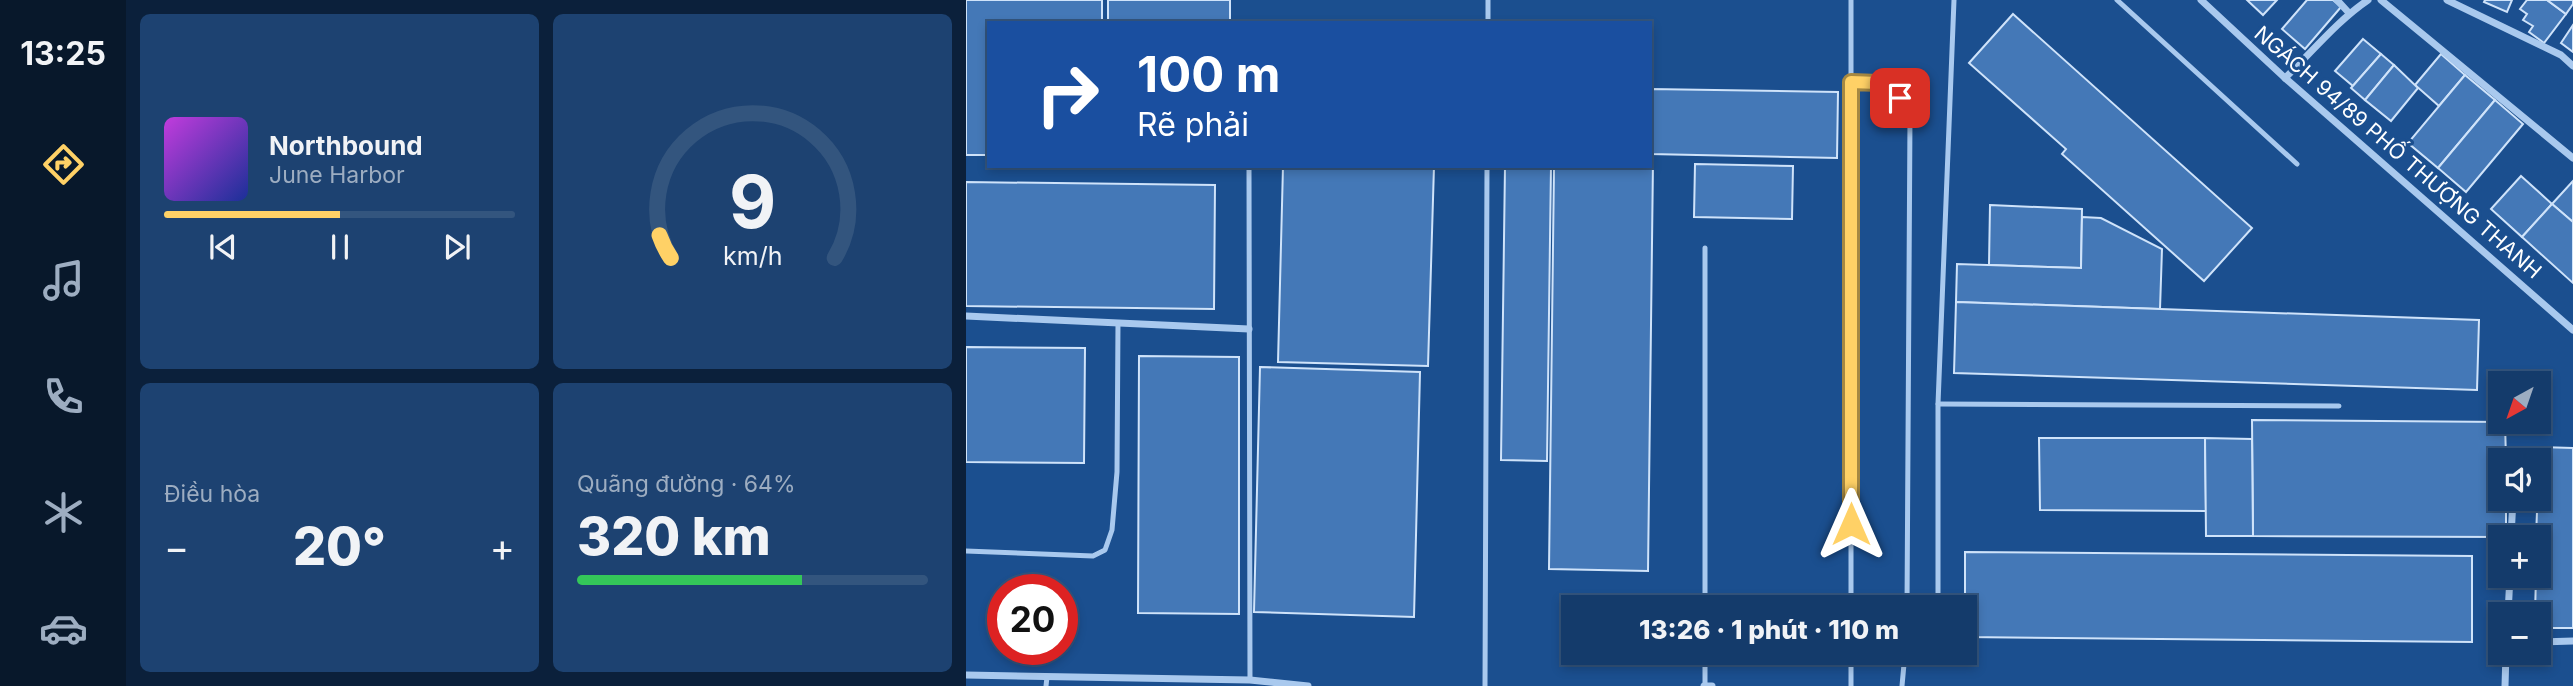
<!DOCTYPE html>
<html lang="vi">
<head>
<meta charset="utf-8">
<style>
	:root { --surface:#143b6b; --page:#1d4271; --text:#f1f3f6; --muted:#9dadc1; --line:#33557e; --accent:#ffd166 }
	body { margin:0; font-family:Inter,sans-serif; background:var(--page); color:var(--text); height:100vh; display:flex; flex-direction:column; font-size:26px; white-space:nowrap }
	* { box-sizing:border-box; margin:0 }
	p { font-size:23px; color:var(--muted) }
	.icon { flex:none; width:38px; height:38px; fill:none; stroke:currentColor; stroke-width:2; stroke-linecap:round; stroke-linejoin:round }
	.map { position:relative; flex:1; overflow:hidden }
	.sheet { display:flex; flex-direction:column; gap:14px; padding:14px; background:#0b203b; width:840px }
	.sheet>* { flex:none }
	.banner { position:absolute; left:21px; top:21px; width:665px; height:147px; border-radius:0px; box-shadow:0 4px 10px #0003,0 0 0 2px var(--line); background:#1a4fa0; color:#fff; overflow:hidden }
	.needle { width:46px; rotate:220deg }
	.controls { position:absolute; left:1522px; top:371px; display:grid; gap:14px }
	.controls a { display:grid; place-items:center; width:63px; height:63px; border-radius:0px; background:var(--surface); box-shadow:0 4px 10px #0003,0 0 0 2px var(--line); font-size:35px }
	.speed { position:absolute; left:21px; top:574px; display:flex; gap:14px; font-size:35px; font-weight:700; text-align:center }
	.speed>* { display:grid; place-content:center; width:91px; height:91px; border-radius:50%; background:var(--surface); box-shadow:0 4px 10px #0003,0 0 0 2px var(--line); line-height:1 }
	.speed .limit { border:10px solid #d22; background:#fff; color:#111 }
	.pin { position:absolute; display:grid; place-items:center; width:60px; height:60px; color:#fff; margin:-30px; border-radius:14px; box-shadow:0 4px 10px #0006 }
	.me { position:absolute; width:77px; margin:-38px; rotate:0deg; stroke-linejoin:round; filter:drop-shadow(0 0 5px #0008) }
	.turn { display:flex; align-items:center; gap:24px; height:147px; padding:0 35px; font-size:32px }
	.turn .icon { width:91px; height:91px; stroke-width:2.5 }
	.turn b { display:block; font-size:49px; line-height:60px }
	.big { font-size:52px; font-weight:800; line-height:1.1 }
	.sheet .tile { flex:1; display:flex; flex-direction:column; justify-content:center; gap:10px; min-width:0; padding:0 24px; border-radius:10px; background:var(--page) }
	.sheet .dial { align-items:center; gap:0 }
	.dial svg { height:182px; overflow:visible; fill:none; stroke:var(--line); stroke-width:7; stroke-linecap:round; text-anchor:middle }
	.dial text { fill:var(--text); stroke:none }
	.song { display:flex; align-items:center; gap:21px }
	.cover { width:84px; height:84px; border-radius:10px; background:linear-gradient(135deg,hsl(290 70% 55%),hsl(230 70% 35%)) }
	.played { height:7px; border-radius:4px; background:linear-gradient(90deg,var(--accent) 50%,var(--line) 50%) }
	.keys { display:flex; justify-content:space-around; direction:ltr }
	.heat { display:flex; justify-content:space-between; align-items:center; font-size:38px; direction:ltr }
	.charge { height:10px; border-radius:5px; background:linear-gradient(90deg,#34c759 64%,var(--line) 0) }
	.sheet .tiles { flex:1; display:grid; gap:14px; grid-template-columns:repeat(2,1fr) }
	.trip { position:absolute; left:595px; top:595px; width:416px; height:70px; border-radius:0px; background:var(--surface); box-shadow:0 4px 10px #0003,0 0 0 2px var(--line); font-weight:800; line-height:70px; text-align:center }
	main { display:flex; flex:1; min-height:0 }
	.tabs { display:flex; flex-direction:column; width:126px; justify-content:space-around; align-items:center; background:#08182b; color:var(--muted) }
	.tabs .icon { width:49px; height:49px }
	.tabs .on { color:var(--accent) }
	.tabs b { font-size:32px; color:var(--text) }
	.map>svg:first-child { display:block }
	.building { fill:#4478b7; stroke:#cfe3fa; stroke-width:2 }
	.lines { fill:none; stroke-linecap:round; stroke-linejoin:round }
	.lane { stroke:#a9c9ee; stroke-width:5 }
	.street { stroke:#a9c9ee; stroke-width:7 }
	.route-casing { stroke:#a68842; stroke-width:18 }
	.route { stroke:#ffd166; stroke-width:12 }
	.labels { text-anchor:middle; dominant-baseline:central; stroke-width:6; stroke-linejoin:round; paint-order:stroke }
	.street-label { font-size:21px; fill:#fff; stroke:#1b4f8f }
</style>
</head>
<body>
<main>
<nav class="tabs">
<b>13:25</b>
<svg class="icon on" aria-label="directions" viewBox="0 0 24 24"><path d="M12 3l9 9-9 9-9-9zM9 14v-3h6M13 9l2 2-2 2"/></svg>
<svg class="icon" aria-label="music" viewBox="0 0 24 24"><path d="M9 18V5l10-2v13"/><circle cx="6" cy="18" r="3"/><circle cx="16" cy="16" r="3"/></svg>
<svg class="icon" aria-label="phone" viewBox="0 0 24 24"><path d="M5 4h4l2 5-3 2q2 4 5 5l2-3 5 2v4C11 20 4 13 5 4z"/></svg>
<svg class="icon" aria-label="climate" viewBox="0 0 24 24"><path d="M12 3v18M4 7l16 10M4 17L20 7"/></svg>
<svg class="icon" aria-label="car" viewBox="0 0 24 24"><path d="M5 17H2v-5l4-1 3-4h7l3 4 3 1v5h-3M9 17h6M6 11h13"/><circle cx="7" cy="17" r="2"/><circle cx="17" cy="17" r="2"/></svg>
</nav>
<section class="sheet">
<div class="tiles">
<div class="tile">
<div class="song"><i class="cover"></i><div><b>Northbound</b><p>June Harbor</p></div></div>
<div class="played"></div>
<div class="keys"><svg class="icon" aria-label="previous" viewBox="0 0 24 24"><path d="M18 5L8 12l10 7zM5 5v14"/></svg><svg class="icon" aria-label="pause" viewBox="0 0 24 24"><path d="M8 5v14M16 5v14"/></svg><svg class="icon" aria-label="next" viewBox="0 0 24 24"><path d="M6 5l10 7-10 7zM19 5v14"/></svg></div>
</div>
<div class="tile dial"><svg viewBox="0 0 100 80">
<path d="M14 69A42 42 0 1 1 86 69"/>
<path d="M14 69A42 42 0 0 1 9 59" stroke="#ffd166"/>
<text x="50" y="56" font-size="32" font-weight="700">9</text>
<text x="50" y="72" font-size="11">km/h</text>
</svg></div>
<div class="tile"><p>Điều hòa</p>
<div class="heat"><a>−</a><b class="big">20°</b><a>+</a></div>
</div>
<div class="tile"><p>Quãng đường · 64%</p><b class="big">320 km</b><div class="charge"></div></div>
</div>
</section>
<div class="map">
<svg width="1607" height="686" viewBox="0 0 1607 686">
	<rect width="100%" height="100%" fill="#1b4f8f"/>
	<g class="building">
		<polygon points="0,0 136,0 136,23 23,23 23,155 0,155"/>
		<rect x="142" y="0" width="122" height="23"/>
		<polygon points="1281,0 1311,0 1297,15"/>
		<polygon points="1341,0 1367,0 1375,7 1339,49 1316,29"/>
		<polygon points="1519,0 1546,0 1541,12 1518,2"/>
		<polygon points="1561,0 1581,0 1600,14 1578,43 1563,32 1567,26 1557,20 1561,14 1554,9"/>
		<polygon points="1581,0 1607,0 1607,4 1600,14"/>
		<polygon points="1047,14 1286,228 1238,281 1096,154 1100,149 1003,63"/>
		<polygon points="321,20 421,23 321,23"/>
		<polygon points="1607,25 1607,52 1595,43"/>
		<polygon points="1397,39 1415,54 1387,86 1369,71"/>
		<polygon points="1415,54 1428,65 1399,100 1385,88"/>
		<polygon points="1475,54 1499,75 1473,106 1449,85"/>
		<polygon points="1428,65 1452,88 1425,121 1399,100"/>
		<polygon points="1499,75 1529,100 1472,168 1442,143"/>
		<polygon points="684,89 872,92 871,158 684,154"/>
		<polygon points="1529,100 1557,124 1500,192 1472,168"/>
		<polygon points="684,161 687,161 682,571 583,569 588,166 684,166"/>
		<polygon points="729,164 827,166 826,219 728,217"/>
		<polygon points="317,166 468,166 462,366 312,362"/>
		<polygon points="539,166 585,166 581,461 535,460"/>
		<polygon points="1555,176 1586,204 1556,237 1525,209"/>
		<polygon points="1607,181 1607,222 1586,204"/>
		<polygon points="0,182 249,185 248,309 0,306"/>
		<polygon points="1586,204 1607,222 1607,283 1556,237"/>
		<polygon points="1024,205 1116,209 1115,268 1023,265"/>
		<polygon points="1116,217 1135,218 1196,249 1194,309 990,302 991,264 1115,268"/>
		<polygon points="990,302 1513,320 1511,390 988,373"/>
		<polygon points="0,347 119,348 118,463 0,462"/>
		<polygon points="173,356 273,357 273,614 172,613"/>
		<polygon points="294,367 454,372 448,617 288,612"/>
		<polygon points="1286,420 1539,422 1540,460 1535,460 1535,499 1540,499 1540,537 1287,536"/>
		<polygon points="1073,438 1239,438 1240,511 1074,510"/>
		<polygon points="1239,438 1286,439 1287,536 1240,536"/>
		<polygon points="1570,447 1607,448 1607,628 1573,628 1573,614 1569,614 1570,576 1573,576 1573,537 1570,537 1573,460 1570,460"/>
		<polygon points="999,552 1506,556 1506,642 999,637"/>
	</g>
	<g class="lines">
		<g class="lane">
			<polyline points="885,0 885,607"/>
			<polyline points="1151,0 1331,164"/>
			<polyline points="522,23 522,0"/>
			<path d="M885,82c31,2 44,6 59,35l-3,490"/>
			<polyline points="283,169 284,680"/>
			<polyline points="972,404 1373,406"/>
			<polyline points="0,551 127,556 139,550 146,530 151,472 152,323"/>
			<polyline points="739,607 739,248"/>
			<polyline points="972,607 972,404 988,0"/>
			<polyline points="885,653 885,686"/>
			<polyline points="739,685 739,653"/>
			<polyline points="80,686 81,677"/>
			<polyline points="519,686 521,166"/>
			<polyline points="936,686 939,653"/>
		</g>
		<g class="street">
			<polyline points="1235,0 1319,78 1607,330"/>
			<polyline points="1371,0 1383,13"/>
			<polyline points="1415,0 1607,158"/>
			<polyline points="1481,0 1595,55 1607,66"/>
			<path d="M1319,78c27,-26 52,-57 83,-78"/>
			<polyline points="0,316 283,329"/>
			<polyline points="1545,537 1547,499"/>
			<polyline points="1542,614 1544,576"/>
			<polyline points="1573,642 1607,641"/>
			<polyline points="0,675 284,680 342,686"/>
			<polyline points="738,686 746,686"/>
			<polyline points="1539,686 1540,653"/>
		</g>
	</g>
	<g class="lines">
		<g class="route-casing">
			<polyline id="route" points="885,524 885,82 912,83 934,98"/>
		</g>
		<use href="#route" class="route"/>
	</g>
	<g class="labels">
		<g class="street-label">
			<text transform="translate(1432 152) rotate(41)">NGÁCH 94/89 PHỐ THƯỢNG THANH</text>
		</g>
	</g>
</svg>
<div class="controls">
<a><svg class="needle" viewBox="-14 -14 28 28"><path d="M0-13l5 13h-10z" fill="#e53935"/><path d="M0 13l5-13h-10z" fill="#9dadc1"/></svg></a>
<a><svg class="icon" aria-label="sound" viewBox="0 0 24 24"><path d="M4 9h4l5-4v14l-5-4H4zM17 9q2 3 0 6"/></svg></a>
<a>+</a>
<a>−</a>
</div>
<div class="speed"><div class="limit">20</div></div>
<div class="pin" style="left:934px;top:98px;background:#d93025"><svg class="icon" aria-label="arrive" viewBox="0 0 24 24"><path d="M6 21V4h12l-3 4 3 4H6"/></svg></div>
<svg class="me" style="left:885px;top:524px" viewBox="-20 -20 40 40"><path d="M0-17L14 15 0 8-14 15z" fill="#ffd166" stroke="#fff" stroke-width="4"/></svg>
<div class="trip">13:26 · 1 phút · 110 m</div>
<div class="banner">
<div class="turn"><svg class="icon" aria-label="right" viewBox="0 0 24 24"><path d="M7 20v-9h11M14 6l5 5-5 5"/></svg><div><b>100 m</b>Rẽ phải</div></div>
</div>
</div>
</main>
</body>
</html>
